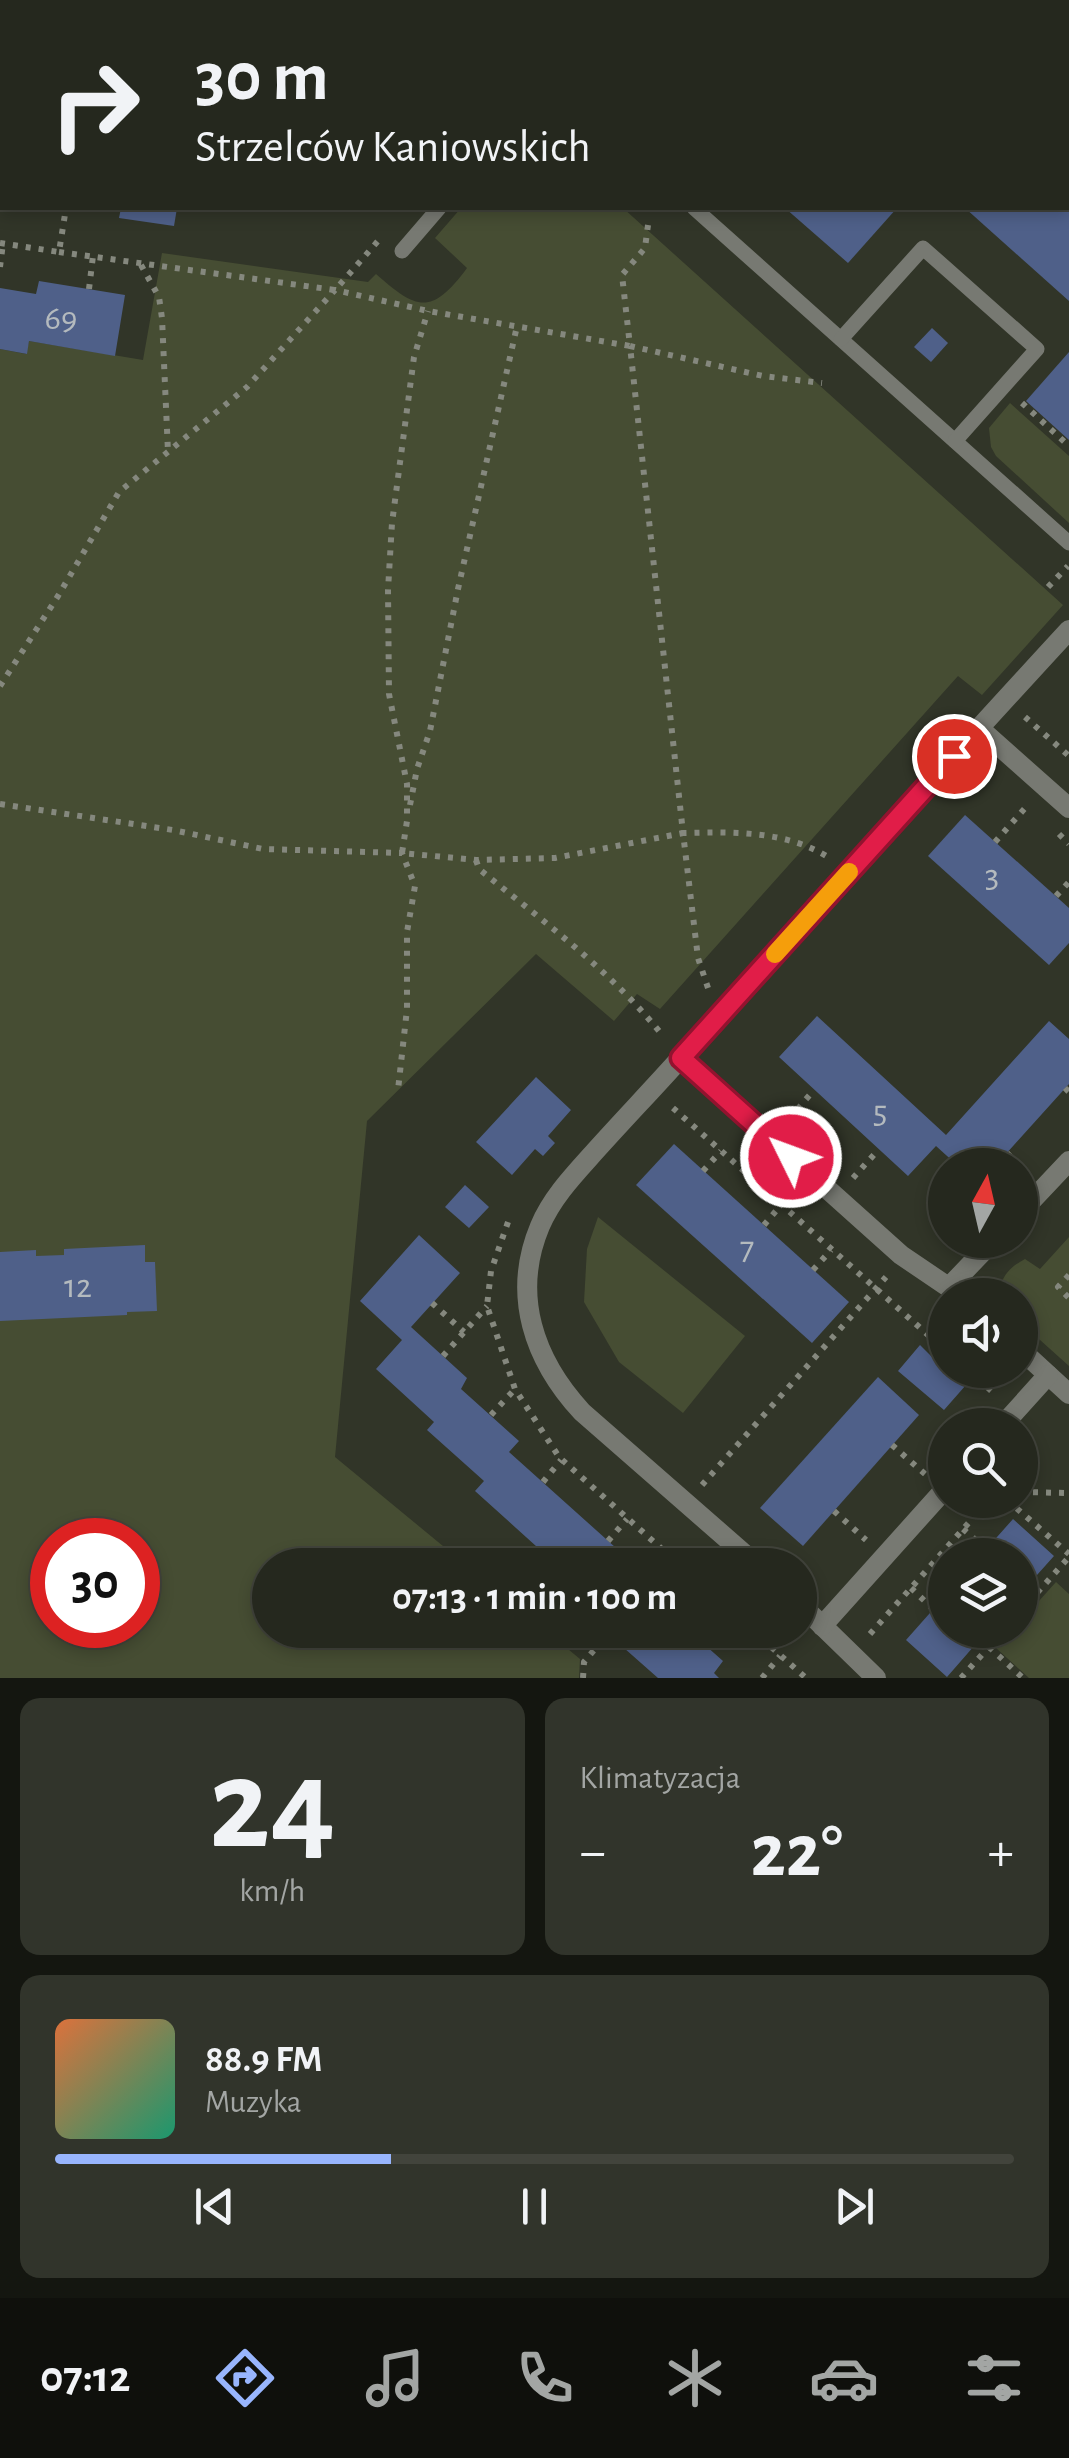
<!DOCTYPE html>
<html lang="pl">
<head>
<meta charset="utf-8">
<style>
	:root { --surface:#25281e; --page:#31342b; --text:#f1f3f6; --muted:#a3a6a4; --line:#42443c; --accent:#98b5fd }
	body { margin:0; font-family:"Alegreya Sans",sans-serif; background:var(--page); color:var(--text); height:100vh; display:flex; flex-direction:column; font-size:38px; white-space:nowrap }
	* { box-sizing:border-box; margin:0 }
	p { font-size:32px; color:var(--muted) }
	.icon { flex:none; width:55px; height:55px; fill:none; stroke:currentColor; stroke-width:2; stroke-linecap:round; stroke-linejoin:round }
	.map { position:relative; height:1678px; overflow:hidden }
	.side { display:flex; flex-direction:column; gap:20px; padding:20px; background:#141610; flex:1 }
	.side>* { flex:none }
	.banner { position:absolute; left:0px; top:0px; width:1070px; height:210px; box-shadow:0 5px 15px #0003,0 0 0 2px var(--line); background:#25281e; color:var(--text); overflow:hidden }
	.needle { width:65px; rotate:8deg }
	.controls { position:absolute; left:928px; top:1148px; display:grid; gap:20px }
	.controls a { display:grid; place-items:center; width:110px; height:110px; border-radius:50%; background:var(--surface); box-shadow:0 5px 15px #0003,0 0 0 2px var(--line); font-size:50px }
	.speed { position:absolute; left:30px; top:1518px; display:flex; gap:20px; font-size:50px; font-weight:700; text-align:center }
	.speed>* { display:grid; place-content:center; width:130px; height:130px; border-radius:50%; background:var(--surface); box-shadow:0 5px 15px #0003,0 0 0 2px var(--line); line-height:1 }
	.speed .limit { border:15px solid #d22; background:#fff; color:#111 }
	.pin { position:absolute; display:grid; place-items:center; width:85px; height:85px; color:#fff; margin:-42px; border:5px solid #fff; border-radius:50%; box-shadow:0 2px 10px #0007 }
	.me { position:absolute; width:110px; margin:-55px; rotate:312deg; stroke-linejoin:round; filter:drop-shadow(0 0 8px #0008) }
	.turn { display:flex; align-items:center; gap:35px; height:210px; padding:0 30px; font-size:45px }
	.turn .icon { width:130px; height:130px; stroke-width:2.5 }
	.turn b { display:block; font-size:70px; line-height:85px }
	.big { font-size:75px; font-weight:700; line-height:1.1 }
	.side .card { flex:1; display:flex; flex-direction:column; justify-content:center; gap:15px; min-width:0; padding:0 35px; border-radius:20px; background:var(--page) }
	.side .dial { align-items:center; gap:0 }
	.dial b { font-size:130px; line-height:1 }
	.song { display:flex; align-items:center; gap:30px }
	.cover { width:120px; height:120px; border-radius:15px; background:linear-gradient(135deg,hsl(20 70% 55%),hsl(160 70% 35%)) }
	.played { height:10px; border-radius:5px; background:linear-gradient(90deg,var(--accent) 35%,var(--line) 35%) }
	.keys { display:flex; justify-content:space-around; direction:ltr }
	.heat { display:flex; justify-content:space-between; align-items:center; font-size:55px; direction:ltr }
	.side .tiles { flex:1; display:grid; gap:20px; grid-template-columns:1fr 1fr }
	.card:last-child { grid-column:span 2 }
	.trip { position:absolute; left:252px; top:1548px; width:565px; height:100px; border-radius:50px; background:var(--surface); box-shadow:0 5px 15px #0003,0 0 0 2px var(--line); font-weight:700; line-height:100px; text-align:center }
	.dock { display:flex; height:160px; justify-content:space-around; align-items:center; background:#0f100c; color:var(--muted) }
	.dock .icon { width:70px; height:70px }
	.dock .selected { color:var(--accent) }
	.dock b { font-size:45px; color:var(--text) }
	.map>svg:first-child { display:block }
	.green { fill:#464d33; fill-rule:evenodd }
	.building { fill:#4f6089 }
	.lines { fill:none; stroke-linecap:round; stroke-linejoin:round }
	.path { stroke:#85887e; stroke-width:6; stroke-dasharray:5 8; stroke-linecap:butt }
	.service { stroke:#777972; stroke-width:15 }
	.minor { stroke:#777972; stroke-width:20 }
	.route-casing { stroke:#92132f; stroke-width:25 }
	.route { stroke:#e11d48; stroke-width:18 }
	.slow { stroke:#f59e0b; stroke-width:18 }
	.labels { text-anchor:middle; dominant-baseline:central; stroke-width:10; stroke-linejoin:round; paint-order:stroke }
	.number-label { font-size:35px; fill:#b4babe }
</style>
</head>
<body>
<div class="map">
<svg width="1069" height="1678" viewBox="0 0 1069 1678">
	<rect width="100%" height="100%" fill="#313528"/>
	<g class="green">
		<path d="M461,208h162l440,397 -81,90 -24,-19 -298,333 -23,-15 -23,27 -78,-67 -169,167 -32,336 131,108h-196v65h275l35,29 -1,19h-579v-1329l26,5 3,-13 114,19 19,-107 206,29 8,-8c40,35 55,43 91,-6l-32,-30zM52,1540h86v85h-86z"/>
		<polygon points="1010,403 1069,456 1069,523 996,456 991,447 989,428"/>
		<polygon points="598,1217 745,1336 683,1413 619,1362 584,1302 587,1249"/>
		<path d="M1069,1237v129l-49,-44v-27l-21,-1c2,-18 11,-27 26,-35l15,10z"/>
		<polygon points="1056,1582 1069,1594 1069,1678 1029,1678 996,1648 1013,1630 1020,1630 1020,1622"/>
	</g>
	<g class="building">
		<polygon points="121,208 177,208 174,226 119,218"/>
		<polygon points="785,208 897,208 848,263"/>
		<polygon points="965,208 1069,208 1069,301"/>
		<polygon points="39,281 125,295 115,356 29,341 27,354 0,349 0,288 36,294"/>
		<polygon points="932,328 948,343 931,362 914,347"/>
		<polygon points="1069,352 1069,440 1026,401"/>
		<polygon points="965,815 1069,908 1069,943 1049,965 928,856"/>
		<polygon points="817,1016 946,1135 1049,1021 1069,1039 1069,1084 996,1165 957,1165 936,1146 908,1176 779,1057"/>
		<polygon points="536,1077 571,1110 548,1136 555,1143 543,1156 535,1149 512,1175 476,1142"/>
		<polygon points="674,1144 849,1302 812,1343 636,1185"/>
		<polygon points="465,1185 489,1207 469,1228 445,1207"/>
		<polygon points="419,1235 460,1273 411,1327 467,1378 461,1389 519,1441 509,1452 635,1565 557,1565 475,1491 484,1481 427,1430 434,1422 376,1369 402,1340 360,1301"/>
		<polygon points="145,1245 145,1262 155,1262 157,1311 127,1312 127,1315 0,1321 0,1252 36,1250 36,1256 64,1255 64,1249"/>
		<polygon points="920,1345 945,1370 966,1385 944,1410 898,1371"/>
		<polygon points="878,1377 919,1415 803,1546 760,1508"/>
		<polygon points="1013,1519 1054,1556 1020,1594 1020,1555 981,1555"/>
		<polygon points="945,1596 945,1630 988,1630 947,1677 906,1640"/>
		<polygon points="640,1630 688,1630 723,1661 714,1673 719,1678 658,1678 624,1648"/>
	</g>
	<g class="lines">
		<g class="path">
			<polyline points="271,0 271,2"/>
			<polyline points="878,0 881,2"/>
			<polyline points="969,0 972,2"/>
			<polyline points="15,2 15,0"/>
			<polyline points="551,2 551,0"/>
			<polyline points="698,2 700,0"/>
			<polyline points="0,83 2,70"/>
			<polyline points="1068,88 1069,89"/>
			<polyline points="1068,156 1069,157"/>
			<polyline points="648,225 645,248 622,275 630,346 763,376 822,383"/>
			<polyline points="0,243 59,252 66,208"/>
			<polyline points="59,252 335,290 378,241"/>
			<polyline points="141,265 159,297 162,318 168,452"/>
			<polyline points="0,267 3,243"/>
			<polyline points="89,289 93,256"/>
			<polyline points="1022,403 1069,446"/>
			<polyline points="1048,587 1068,566"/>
			<polyline points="0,686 58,596 119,492 247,387 335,290 428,311 630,346 683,833 555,858 476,860 402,853 407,821 407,784 389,694 388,590 392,523 414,357 428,311"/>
			<polyline points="1025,717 1069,756"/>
			<polyline points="0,804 173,830 263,849 402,853 415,886 407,932 407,1009 398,1090"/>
			<polyline points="410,805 417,769 430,731 458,589 517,326"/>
			<polyline points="1059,834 1069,844"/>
			<polyline points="995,842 1027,806"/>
			<path d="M476,860l3,9c64,52 132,102 184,167"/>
			<polyline points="1056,896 1069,882"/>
			<path d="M708,988l-10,-30 -15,-125c50,-1 101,-3 145,24"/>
			<polyline points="1065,1088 1069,1092"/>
			<polyline points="673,1108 945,1350"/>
			<polyline points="789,1119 814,1090"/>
			<polyline points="1007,1153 1019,1165"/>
			<polyline points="703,1171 721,1151"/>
			<polyline points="853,1178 879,1149"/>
			<polyline points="508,1222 491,1271 487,1306 515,1389 559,1457 673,1559"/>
			<polyline points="764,1225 781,1205"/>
			<polyline points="813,1270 831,1250"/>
			<polyline points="1069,1275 1058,1287 1069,1298"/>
			<polyline points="432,1303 464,1332"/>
			<polyline points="443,1356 487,1306"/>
			<polyline points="968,1370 996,1395"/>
			<polyline points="491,1415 515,1389"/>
			<polyline points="892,1445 925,1474"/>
			<polyline points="543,1482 561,1460"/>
			<polyline points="702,1485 886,1277"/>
			<polyline points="1020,1492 1069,1493"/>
			<polyline points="1007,1500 1069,1554"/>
			<polyline points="834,1511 866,1540"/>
			<polyline points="963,1529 986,1549"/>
			<polyline points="608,1541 627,1519"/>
			<polyline points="668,1565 673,1559 679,1565"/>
			<polyline points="911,1588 933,1609"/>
			<polyline points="1020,1612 1069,1557"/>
			<polyline points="752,1630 806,1678"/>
			<polyline points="691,1633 694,1630"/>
			<polyline points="870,1634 989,1500"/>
			<polyline points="989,1647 1023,1678"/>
			<polyline points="583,1678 584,1662 611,1630"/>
			<polyline points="762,1678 780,1656"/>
			<polyline points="961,1678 1004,1630"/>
		</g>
		<g class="service">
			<polyline points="619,2 622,0"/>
			<polyline points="694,208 1069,543"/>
			<polyline points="402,251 439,208"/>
			<polyline points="841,339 923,248 1037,349 955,441"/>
		</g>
		<g class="minor">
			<polyline points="1060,0 1063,2"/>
			<polyline points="67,2 68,0"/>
			<polyline points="979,728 1069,808"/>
			<polyline points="681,1058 901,1255 960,1295"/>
			<polyline points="1020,1213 1069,1161"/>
			<polyline points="950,1286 994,1240"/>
			<polyline points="1020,1349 1069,1394"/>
			<polyline points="1003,1425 1048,1375"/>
			<path d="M757,1565l-175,-153c-48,-52 -71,-117 -42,-186 11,-26 30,-47 49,-68 32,-36 65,-70 97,-106 127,-141 254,-282 383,-422"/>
			<polyline points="800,1604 876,1678"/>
			<polyline points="822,1626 945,1489"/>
		</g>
	</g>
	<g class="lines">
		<g class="route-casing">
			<polyline id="route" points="791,1157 681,1058 954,756"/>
		</g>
		<use href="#route" class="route"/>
		<polyline class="slow" points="775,954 849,872"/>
	</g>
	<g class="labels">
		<g class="number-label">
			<text x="61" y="318">69</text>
			<text x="992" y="876">3</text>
			<text x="880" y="1112">5</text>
			<text x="747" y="1248">7</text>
			<text x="78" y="1286">12</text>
		</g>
	</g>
</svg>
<div class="controls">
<a><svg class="needle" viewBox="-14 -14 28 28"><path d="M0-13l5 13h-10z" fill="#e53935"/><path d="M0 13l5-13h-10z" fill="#a3a6a4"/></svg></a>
<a><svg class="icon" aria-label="sound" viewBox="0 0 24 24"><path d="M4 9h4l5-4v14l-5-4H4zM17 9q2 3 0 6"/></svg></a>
<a><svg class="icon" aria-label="search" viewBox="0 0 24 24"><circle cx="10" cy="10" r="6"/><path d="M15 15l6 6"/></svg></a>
<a><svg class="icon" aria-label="layers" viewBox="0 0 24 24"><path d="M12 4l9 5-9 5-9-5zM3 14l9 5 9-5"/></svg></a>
</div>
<div class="speed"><div class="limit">30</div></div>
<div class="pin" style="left:954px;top:756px;background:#d93025"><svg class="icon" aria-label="arrive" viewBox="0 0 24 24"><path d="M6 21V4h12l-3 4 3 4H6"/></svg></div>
<svg class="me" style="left:791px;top:1157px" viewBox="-20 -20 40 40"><circle r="17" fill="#e11d48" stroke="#fff" stroke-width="3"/><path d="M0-11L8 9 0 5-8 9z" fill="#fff"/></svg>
<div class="trip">07:13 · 1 min · 100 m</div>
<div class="banner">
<div class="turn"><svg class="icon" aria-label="right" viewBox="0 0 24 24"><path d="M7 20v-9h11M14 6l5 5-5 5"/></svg><div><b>30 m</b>Strzelców Kaniowskich</div></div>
</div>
</div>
<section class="side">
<div class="tiles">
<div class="card dial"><b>24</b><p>km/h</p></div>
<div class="card"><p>Klimatyzacja</p>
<div class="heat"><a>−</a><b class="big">22°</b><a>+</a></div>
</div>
<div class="card">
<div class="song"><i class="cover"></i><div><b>88.9 FM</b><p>Muzyka</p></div></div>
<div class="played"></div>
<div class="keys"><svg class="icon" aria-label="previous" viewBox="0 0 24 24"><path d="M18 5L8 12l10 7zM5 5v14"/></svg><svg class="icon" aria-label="pause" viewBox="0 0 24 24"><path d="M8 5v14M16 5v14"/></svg><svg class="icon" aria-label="next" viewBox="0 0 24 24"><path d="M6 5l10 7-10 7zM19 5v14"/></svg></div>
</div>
</div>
</section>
<nav class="dock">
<b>07:12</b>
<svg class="icon selected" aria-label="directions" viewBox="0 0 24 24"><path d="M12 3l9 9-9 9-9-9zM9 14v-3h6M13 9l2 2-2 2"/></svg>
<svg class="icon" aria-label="music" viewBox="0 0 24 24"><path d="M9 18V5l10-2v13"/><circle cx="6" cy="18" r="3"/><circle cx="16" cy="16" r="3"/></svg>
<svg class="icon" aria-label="phone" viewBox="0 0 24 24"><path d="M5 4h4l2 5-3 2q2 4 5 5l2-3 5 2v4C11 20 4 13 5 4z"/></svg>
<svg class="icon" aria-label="climate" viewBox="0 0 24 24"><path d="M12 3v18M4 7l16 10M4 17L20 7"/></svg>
<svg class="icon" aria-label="car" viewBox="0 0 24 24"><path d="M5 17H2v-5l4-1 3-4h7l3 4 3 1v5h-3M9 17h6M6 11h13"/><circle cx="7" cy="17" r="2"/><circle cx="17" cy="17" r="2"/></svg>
<svg class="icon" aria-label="filters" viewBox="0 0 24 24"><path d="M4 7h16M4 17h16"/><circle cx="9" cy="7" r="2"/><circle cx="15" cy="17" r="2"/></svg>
</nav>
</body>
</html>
